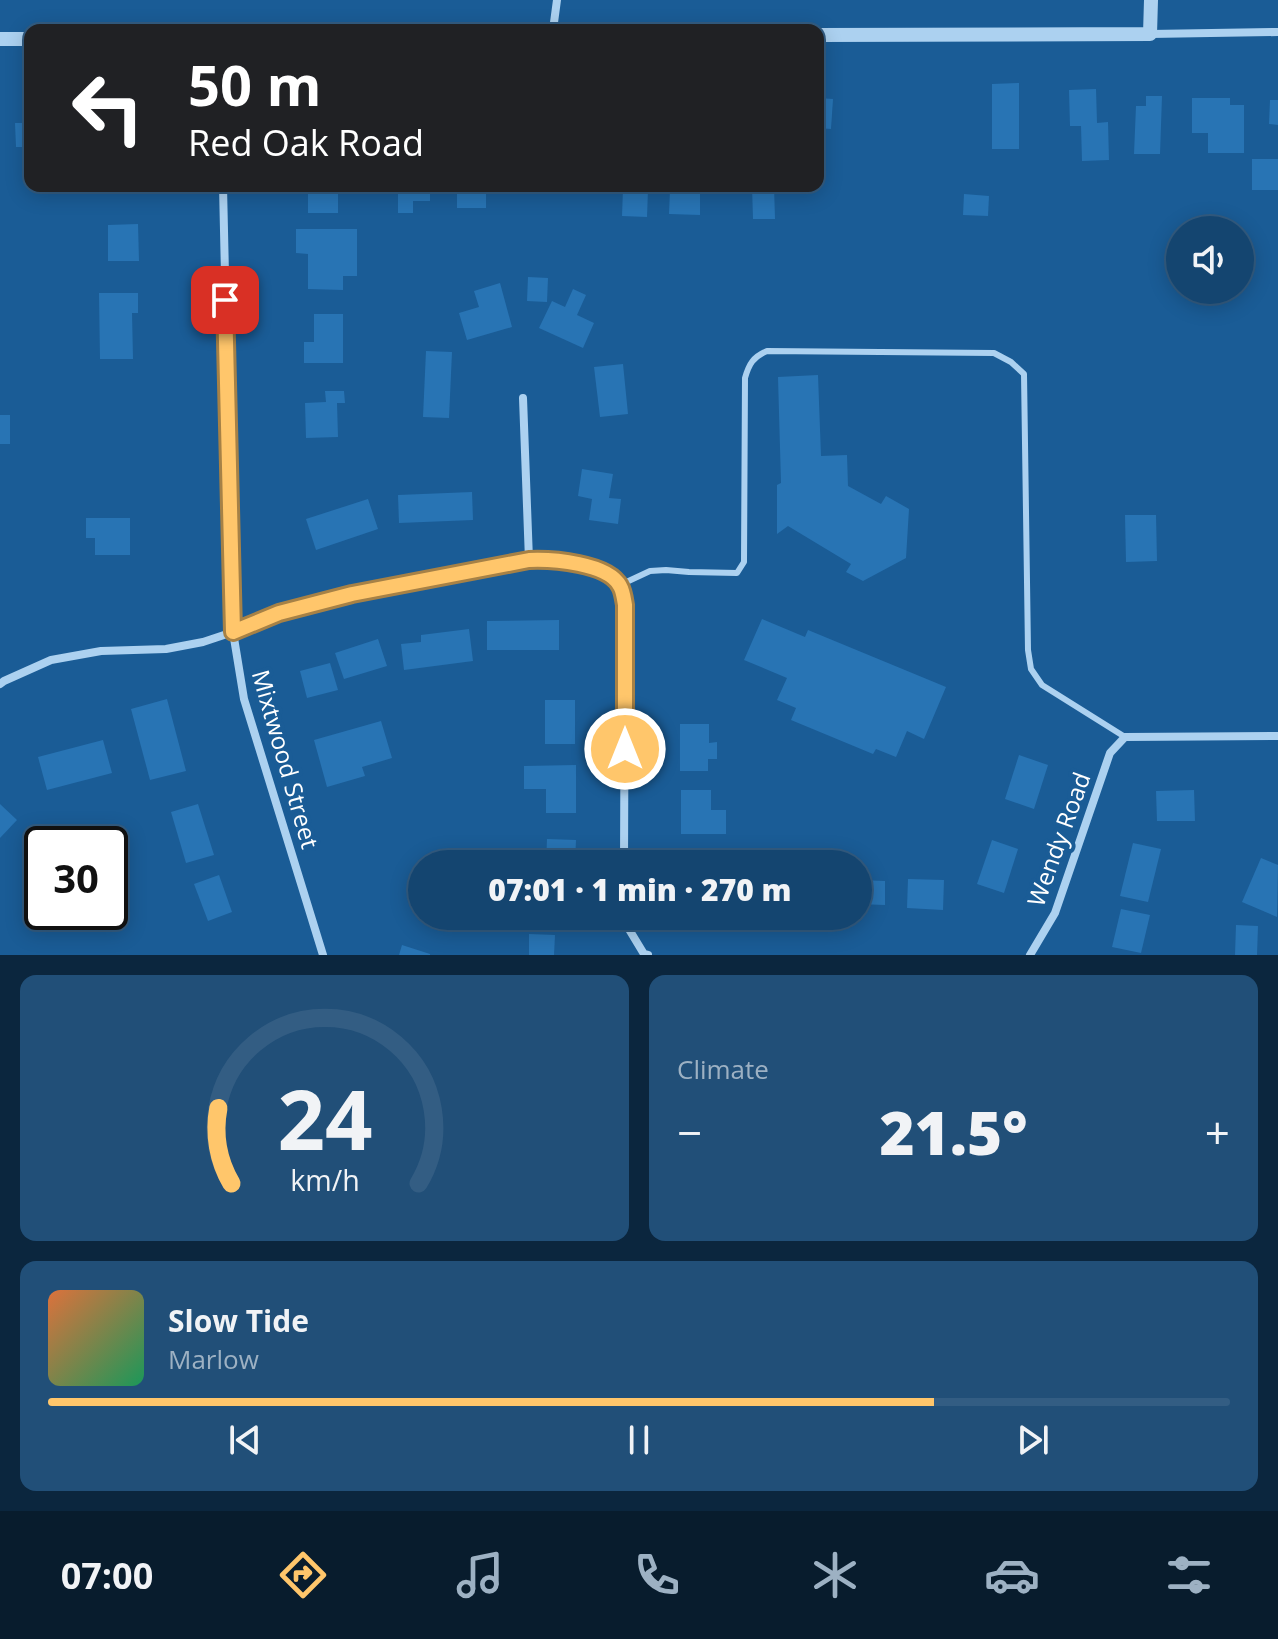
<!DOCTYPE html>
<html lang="en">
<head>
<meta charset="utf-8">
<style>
	:root { --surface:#144570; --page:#214f78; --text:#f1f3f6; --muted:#9db1c3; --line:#335d83; --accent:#ffc66b }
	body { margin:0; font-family:"Open Sans",sans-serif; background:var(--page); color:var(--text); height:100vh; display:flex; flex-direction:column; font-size:30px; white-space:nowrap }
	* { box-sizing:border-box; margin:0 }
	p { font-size:26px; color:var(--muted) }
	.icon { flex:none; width:44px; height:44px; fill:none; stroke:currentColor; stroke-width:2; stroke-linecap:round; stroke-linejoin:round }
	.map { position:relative; height:955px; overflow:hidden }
	.drawer { display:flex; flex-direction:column; gap:20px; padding:20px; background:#0b263e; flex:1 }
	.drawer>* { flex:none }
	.banner { position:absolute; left:24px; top:24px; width:800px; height:168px; border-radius:16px; box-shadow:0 4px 20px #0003,0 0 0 2px var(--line); background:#202124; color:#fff; overflow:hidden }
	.buttons { position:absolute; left:1166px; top:216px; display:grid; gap:16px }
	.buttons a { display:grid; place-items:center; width:88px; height:88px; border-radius:50%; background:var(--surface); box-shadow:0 4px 20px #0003,0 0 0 2px var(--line); font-size:40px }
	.speed { position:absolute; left:24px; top:826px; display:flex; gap:16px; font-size:40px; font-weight:700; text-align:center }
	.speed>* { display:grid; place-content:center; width:104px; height:104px; border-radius:50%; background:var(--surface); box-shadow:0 4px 20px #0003,0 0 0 2px var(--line); line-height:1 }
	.speed .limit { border:4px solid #111; border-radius:12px; background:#fff; color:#111 }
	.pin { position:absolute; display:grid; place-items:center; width:68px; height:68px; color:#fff; margin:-34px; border-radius:16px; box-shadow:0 4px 12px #0006 }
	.me { position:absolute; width:88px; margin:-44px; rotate:0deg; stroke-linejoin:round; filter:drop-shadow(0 0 6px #0008) }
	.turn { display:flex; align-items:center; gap:28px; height:168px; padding:0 32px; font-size:36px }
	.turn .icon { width:104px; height:104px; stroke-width:2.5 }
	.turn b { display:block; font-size:56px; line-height:68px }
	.big { font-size:60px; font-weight:800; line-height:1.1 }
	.drawer .card { flex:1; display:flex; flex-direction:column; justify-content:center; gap:12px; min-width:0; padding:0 28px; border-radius:16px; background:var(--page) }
	.drawer .dial { align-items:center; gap:0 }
	.dial svg { height:208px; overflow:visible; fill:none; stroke:var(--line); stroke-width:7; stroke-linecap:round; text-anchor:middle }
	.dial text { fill:var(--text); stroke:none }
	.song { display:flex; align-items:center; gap:24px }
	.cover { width:96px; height:96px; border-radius:12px; background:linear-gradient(135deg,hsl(20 70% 55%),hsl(150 70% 35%)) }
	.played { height:8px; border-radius:4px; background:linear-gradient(90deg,var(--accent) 75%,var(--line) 75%) }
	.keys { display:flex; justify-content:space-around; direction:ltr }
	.heat { display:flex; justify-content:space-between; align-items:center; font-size:44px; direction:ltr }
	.drawer .tiles { flex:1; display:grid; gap:20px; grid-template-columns:1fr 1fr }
	.card:last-child { grid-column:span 2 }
	.trip { position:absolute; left:408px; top:850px; width:464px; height:80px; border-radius:40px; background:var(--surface); box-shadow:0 4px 20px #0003,0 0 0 2px var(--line); font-weight:800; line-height:80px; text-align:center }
	.menu { display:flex; height:128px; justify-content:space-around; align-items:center; background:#081c2d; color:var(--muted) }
	.menu .icon { width:56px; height:56px }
	.menu .current { color:var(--accent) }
	.menu b { font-size:36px; color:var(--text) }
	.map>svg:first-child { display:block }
	.building { fill:#2874b4 }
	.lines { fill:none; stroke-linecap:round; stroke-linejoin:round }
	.service { stroke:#acd1f0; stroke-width:6 }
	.minor { stroke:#acd1f0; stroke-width:8 }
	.tertiary { stroke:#acd1f0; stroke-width:14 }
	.route-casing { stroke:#a68146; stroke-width:20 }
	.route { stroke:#ffc66b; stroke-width:14 }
	.labels { text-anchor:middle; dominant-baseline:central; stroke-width:8; stroke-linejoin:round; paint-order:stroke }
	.street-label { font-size:24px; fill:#fff; stroke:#1a5c96 }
</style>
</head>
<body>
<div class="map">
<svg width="1278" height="955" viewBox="0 0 1278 955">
	<rect width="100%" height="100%" fill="#1a5c96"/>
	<g class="building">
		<polygon points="1019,83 1019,149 992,149 992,84"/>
		<polygon points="1096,89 1097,123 1108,122 1109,160 1082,161 1081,126 1070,126 1069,90"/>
		<polygon points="1146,96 1162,96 1160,154 1134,154 1136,106 1146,106"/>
		<polygon points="818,98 833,99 831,129 818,128"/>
		<polygon points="1192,98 1230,98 1230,105 1244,105 1244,153 1208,153 1208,133 1192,133"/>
		<polygon points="1270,100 1278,100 1278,125 1269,124"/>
		<polygon points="15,123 30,123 30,147 16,147"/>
		<rect x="1252" y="159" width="26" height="31"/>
		<rect x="308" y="186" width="30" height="27"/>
		<polygon points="398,186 430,186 430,201 413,201 413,213 398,213"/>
		<rect x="457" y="186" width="29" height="22"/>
		<polygon points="752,186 774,186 775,219 753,219"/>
		<polygon points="623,189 648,190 647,217 622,216"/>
		<polygon points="670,190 700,191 700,215 669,214"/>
		<polygon points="964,194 989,196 988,216 963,215"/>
		<polygon points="138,224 139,261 108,261 108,225"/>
		<polygon points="296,229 357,229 357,276 343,276 343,290 308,289 308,254 296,253"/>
		<polygon points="528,277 548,278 547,302 527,301"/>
		<polygon points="500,283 512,327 467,340 459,313 479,307 474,291"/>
		<polygon points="573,289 586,295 577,315 594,323 583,348 539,328 552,301 565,307"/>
		<polygon points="99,293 138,293 138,313 132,313 133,359 100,359"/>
		<polygon points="314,314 343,314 343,363 304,363 304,342 314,342"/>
		<polygon points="426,351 452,352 449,418 423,417"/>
		<polygon points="623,364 628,414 600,417 594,367"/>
		<polygon points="818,375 821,456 847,455 848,486 881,504 886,496 909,509 906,558 863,581 846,572 851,564 788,526 777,534 777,485 781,483 778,377"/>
		<polygon points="325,391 344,391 345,403 337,403 338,437 306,438 305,403 326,402"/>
		<rect x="0" y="415" width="10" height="29"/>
		<polygon points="582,469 613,474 609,498 621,499 618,524 589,520 592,499 578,496"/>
		<polygon points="472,492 473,520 399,523 398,495"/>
		<polygon points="368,499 378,529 316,550 306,519"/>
		<polygon points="1125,515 1156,515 1157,561 1126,562"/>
		<polygon points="86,518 130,518 130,555 95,555 95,538 86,538"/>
		<polygon points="762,619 805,637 808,630 946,687 924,739 907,731 896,757 876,749 873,754 791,720 796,708 777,700 787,678 744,660"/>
		<polygon points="559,620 559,650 487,650 487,621"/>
		<polygon points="469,629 473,661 404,670 401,644 421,642 421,635"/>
		<polygon points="378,639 387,666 344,679 335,653"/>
		<polygon points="330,663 338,690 307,698 300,671"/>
		<polygon points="167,699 186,771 150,780 131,709"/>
		<rect x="545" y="700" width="30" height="44"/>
		<polygon points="381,721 392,758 362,767 365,776 327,787 314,740"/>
		<polygon points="680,724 709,724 709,743 717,742 717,759 708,759 708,771 680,771"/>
		<polygon points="103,740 112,773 47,790 38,757"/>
		<polygon points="1019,755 1048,765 1034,809 1005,799"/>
		<polygon points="576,765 576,813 546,813 546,789 524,789 524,766"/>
		<polygon points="681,790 711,790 711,810 726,810 726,834 681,834"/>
		<polygon points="1194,790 1195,821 1157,821 1156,791"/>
		<polygon points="0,804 17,820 0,838"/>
		<polygon points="198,804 214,855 186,863 171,812"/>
		<polygon points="547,839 576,840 575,864 546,864"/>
		<polygon points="992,840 1018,849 1004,893 977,884"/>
		<polygon points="1133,843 1161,849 1148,902 1120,896"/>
		<polygon points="1261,858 1278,865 1277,917 1242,902"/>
		<polygon points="219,875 232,912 208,921 194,884"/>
		<polygon points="908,879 944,880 943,910 907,908"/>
		<polygon points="858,880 885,881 885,905 858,904"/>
		<polygon points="1121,909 1150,915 1141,953 1112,947"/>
		<polygon points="1236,925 1258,926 1257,955 1235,955"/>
		<polygon points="529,934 555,935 554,955 529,955"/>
		<polygon points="402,945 430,954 430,955 399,955"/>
	</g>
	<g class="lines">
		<path class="service" d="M620,585l30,-14 16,-1 23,2 48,1 7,-11 1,-184c4,-14 8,-21 22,-27l227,2 17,9 13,12 4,276 3,19 11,16 83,52"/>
		<g class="minor">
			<polyline points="553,30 557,0"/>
			<polyline points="1150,34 1278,32"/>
			<polyline points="223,186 233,632 244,699 323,955"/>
			<polyline points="523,398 529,560"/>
			<path d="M0,684l4,-3 47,-21 50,-9 65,-2 37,-7 30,-10 46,-19 73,-19 177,-34c24,-1 79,3 91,26 3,5 4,13 5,19l-1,259"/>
			<polyline points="624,916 624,921 644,954 648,955"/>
			<polyline points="1030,955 1055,913 1110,753 1125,737 1278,736"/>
		</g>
		<g class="tertiary">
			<polyline points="818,35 1150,34 1151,0"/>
			<polyline points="0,39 30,39"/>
		</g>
	</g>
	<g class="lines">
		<g class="route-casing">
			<path id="route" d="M225,300l8,332 46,-19 73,-19 177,-34c23,-1 79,3 91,26 3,5 4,13 5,19v144"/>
		</g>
		<use href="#route" class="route"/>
	</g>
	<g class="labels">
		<g class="street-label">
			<text transform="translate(286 759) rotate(74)">Mixtwood Street</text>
			<text transform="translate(1058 839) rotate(-70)">Wendy Road</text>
		</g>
	</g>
</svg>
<div class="buttons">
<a><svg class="icon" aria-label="sound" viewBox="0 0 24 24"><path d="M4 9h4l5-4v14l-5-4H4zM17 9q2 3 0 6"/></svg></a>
</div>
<div class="speed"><div class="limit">30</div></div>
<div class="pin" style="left:225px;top:300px;background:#d93025"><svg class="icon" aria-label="arrive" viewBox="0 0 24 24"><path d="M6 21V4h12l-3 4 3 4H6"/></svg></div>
<svg class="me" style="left:625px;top:749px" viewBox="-20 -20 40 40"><circle r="17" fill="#ffc66b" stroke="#fff" stroke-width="3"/><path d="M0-11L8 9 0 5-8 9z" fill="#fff"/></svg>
<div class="trip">07:01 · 1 min · 270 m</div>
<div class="banner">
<div class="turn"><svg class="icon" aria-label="left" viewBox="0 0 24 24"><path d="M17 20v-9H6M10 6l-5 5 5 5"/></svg><div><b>50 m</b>Red Oak Road</div></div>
</div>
</div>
<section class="drawer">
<div class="tiles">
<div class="card dial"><svg viewBox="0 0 100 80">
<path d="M14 69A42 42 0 1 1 86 69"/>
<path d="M14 69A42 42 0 0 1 9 40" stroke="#ffc66b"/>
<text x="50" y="56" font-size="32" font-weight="700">24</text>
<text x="50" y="72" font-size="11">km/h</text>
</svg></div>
<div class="card"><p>Climate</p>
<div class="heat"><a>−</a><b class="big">21.5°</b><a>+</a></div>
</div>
<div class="card">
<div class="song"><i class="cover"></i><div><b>Slow Tide</b><p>Marlow</p></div></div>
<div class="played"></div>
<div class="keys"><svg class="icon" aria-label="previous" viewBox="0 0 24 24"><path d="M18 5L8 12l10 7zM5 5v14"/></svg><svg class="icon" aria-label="pause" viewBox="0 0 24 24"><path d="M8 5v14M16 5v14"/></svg><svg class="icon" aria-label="next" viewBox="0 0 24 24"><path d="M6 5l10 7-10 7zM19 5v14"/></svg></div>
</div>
</div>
</section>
<nav class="menu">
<b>07:00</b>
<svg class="icon current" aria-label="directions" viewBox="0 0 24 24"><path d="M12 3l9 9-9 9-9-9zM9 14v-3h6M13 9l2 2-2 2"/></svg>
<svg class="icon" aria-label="music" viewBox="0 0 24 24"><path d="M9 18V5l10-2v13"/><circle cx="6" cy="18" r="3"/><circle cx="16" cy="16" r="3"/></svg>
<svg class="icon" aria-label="phone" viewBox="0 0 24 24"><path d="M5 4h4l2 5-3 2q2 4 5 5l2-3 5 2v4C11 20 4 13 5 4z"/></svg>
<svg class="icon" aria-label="climate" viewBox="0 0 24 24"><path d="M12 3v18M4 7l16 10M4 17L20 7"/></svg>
<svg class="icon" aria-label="car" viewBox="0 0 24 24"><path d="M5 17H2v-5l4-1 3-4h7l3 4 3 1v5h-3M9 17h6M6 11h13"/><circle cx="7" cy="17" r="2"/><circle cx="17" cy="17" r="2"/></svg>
<svg class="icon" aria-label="filters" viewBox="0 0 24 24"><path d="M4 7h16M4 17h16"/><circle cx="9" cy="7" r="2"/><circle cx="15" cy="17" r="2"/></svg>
</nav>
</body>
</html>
